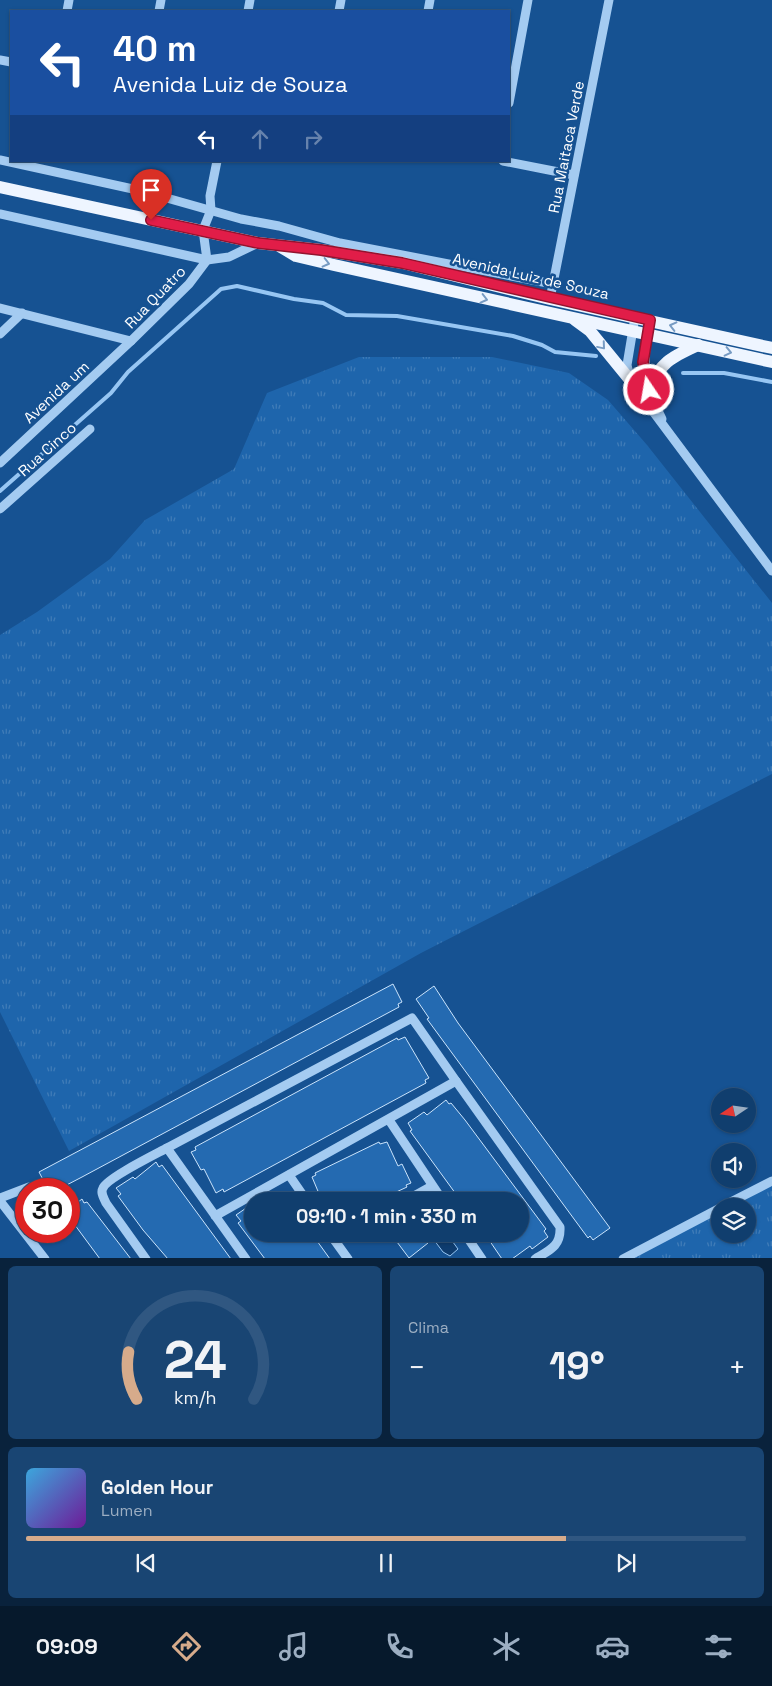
<!DOCTYPE html>
<html lang="pt">
<head>
<meta charset="utf-8">
<style>
	:root { --surface:#103e6e; --page:#194573; --text:#f1f3f6; --muted:#9caec2; --line:#305781; --accent:#d6ab8b }
	body { margin:0; font-family:"Space Grotesk",sans-serif; background:var(--page); color:var(--text); height:100vh; display:flex; flex-direction:column; font-size:19px; white-space:nowrap }
	* { box-sizing:border-box; margin:0 }
	p { font-size:16px; color:var(--muted) }
	.icon { flex:none; width:28px; height:28px; fill:none; stroke:currentColor; stroke-width:2; stroke-linecap:round; stroke-linejoin:round }
	.map { position:relative; height:1258px; overflow:hidden }
	.panel { display:flex; flex-direction:column; gap:8px; padding:8px; background:#09223c; flex:1 }
	.panel>* { flex:none }
	.top-card { position:absolute; left:10px; top:10px; width:500px; height:152px; border-radius:0px; box-shadow:0 1px 4px #0004,0 0 0 1px var(--line); background:#1a4fa0; color:#fff; overflow:hidden }
	.needle { width:32px; rotate:257deg }
	.fabs { position:absolute; left:711px; top:1088px; display:grid; gap:10px }
	.fabs a { display:grid; place-items:center; width:45px; height:45px; border-radius:50%; background:var(--surface); box-shadow:0 1px 4px #0004,0 0 0 1px var(--line); font-size:25px }
	.speed { position:absolute; left:15px; top:1178px; display:flex; gap:10px; font-size:25px; font-weight:700; text-align:center }
	.speed>* { display:grid; place-content:center; width:65px; height:65px; border-radius:50%; background:var(--surface); box-shadow:0 1px 4px #0004,0 0 0 1px var(--line); line-height:1 }
	.speed .limit { border:8px solid #d22; background:#fff; color:#111 }
	.pin { position:absolute; display:grid; place-items:center; width:42px; height:42px; color:#fff; margin:-51px -21px; border-radius:50% 50% 50% 0; rotate:-45deg; box-shadow:0 0 5px #0007 }
	.pin .icon { rotate:45deg }
	.me { position:absolute; width:55px; margin:-28px; rotate:348deg; stroke-linejoin:round; filter:drop-shadow(0 0 4px #0008) }
	.turn { display:flex; align-items:center; gap:18px; height:105px; padding:0 20px; font-size:22px }
	.turn .icon { width:65px; height:65px; stroke-width:2.5 }
	.turn b { display:block; font-size:35px; line-height:42px }
	.lanes { display:flex; align-items:center; height:48px; padding:0 20px; background:#0003; justify-content:center; gap:25px; direction:ltr }
	.lanes .off { opacity:.35 }
	.big { font-size:38px; font-weight:700; line-height:1.1 }
	.panel .widget { flex:1; display:flex; flex-direction:column; justify-content:center; gap:8px; min-width:0; padding:0 18px; border-radius:8px; background:var(--page) }
	.panel .dial { align-items:center; gap:0 }
	.dial svg { height:130px; overflow:visible; fill:none; stroke:var(--line); stroke-width:7; stroke-linecap:round; text-anchor:middle }
	.dial text { fill:var(--text); stroke:none }
	.song { display:flex; align-items:center; gap:15px }
	.cover { width:60px; height:60px; border-radius:8px; background:linear-gradient(135deg,hsl(200 70% 55%),hsl(280 70% 35%)) }
	.played { height:5px; border-radius:2px; background:linear-gradient(90deg,var(--accent) 75%,var(--line) 75%) }
	.keys { display:flex; justify-content:space-around; direction:ltr }
	.heat { display:flex; justify-content:space-between; align-items:center; font-size:28px; direction:ltr }
	.panel .tiles { flex:1; display:grid; gap:8px; grid-template-columns:1fr 1fr }
	.widget:last-child { grid-column:span 2 }
	.trip { position:absolute; left:244px; top:1192px; width:285px; height:50px; border-radius:25px; background:var(--surface); box-shadow:0 1px 4px #0004,0 0 0 1px var(--line); font-weight:700; line-height:50px; text-align:center }
	.tab-bar { display:flex; height:80px; justify-content:space-around; align-items:center; background:#06192c; color:var(--muted) }
	.tab-bar .icon { width:35px; height:35px }
	.tab-bar .current { color:var(--accent) }
	.tab-bar b { font-size:22px; color:var(--text) }
	.map>svg:first-child { display:block }
	.grass { fill:url(#grass-tufts) }
	.water { fill:#0e3c6f; stroke:#97c6f3 }
	.lines { fill:none; stroke-linecap:round; stroke-linejoin:round }
	.stream { stroke:#97c6f3; stroke-width:4 }
	.building { fill:#246ab1; stroke:#cbe4fc }
	.minor { stroke:#a4cbf1; stroke-width:9 }
	.major { stroke:#eef5ff; stroke-width:12 }
	.oneway { stroke:#779bc3 }
	.route-casing { stroke:#92132f; stroke-width:12 }
	.route { stroke:#e11d48; stroke-width:9 }
	.labels { text-anchor:middle; dominant-baseline:central; stroke-width:5; stroke-linejoin:round; paint-order:stroke }
	.street-label { font-size:15px; fill:#fff; stroke:#165292 }
</style>
</head>
<body>
<div class="map">
<svg width="772" height="1259" viewBox="0 0 772 1259">
	<defs>
		<pattern id="grass-tufts" width="24" height="20" patternUnits="userSpaceOnUse" patternTransform="scale(1.25)"><rect width="24" height="20" fill="#1e65ac"/><path d="M3 7l-1-3M5 7V3M7 7l1-3M15 17l-1-3M17 17v-4M19 17l1-3" fill="none" stroke="#407cb8"/></pattern>
	</defs>
	<rect width="100%" height="100%" fill="#165292"/>
	<g class="grass">
		<polygon points="359,357 492,357 569,373 608,400 647,445 772,603 772,774 421,953 69,1151 0,1012 0,635 37,612 110,559 145,520 234,469 267,393"/>
		<polygon points="772,1182 772,1258 623,1259 720,1209 720,1234 748,1234 748,1206 724,1206"/>
	</g>
	<polygon class="water" points="434,1234 447,1234 458,1249 450,1256 443,1252 431,1236"/>
	<g class="lines">
		<g class="stream">
			<polyline points="683,373 724,373 772,382"/>
			<polyline points="0,491 111,393 128,372 221,289 237,286 294,299 323,303 346,315 397,316 513,336 542,345 555,352 596,356"/>
		</g>
	</g>
	<g class="building">
		<polygon points="393,984 402,1002 398,1004 399,1007 82,1177 59,1189 48,1189 39,1172"/>
		<polygon points="434,986 458,1023 610,1228 593,1240 590,1236 588,1238 427,1019 429,1018 416,999"/>
		<polygon points="405,1037 429,1078 425,1080 426,1083 237,1185 224,1192 223,1189 216,1193 204,1169 201,1170 191,1152 196,1150 195,1147 397,1038 398,1040"/>
		<polygon points="446,1100 449,1104 451,1103 465,1120 546,1229 544,1231 548,1237 532,1249 530,1246 512,1259 502,1259 485,1234 520,1234 520,1201 461,1201 410,1131 412,1130 408,1123 424,1112 427,1115"/>
		<polygon points="379,1142 380,1144 387,1142 398,1166 402,1164 411,1183 406,1185 407,1187 377,1201 328,1201 325,1194 320,1196 312,1177 316,1175 315,1173"/>
		<polygon points="156,1162 159,1167 162,1165 231,1259 168,1259 143,1230 118,1196 121,1194 116,1188 133,1177 135,1179"/>
		<polygon points="82,1199 84,1203 87,1202 131,1259 100,1259 69,1217 69,1209"/>
		<polygon points="252,1204 252,1234 312,1234 330,1259 265,1259 238,1223 241,1221 236,1215"/>
		<polygon points="391,1234 421,1234 428,1243 409,1258"/>
	</g>
	<g class="lines">
		<g class="minor">
			<polyline points="67,11 69,0"/>
			<polyline points="159,11 161,0"/>
			<polyline points="248,11 250,0"/>
			<polyline points="339,11 341,0"/>
			<polyline points="428,11 430,0"/>
			<polyline points="0,60 11,62"/>
			<polyline points="509,103 528,0"/>
			<polyline points="0,160 142,191 241,219 279,226 340,243 553,284"/>
			<polyline points="503,161 574,175"/>
			<polyline points="0,214 207,260 229,257 258,243"/>
			<polyline points="550,299 609,0"/>
			<polyline points="0,308 131,341 189,284 207,260 203,230 211,210 210,196 217,161"/>
			<polyline points="635,317 627,365 631,382 772,571"/>
			<path d="M650,320c-8,44 -8,58 12,99"/>
			<polyline points="0,334 22,313"/>
			<polyline points="0,463 131,341"/>
			<polyline points="0,509 90,429"/>
			<path d="M456,1081l104,146c1,19 -10,23 -25,32"/>
			<polyline points="389,1120 443,1201"/>
			<polyline points="289,1175 307,1201"/>
			<polyline points="0,1198 29,1187"/>
			<polyline points="0,1201 45,1259"/>
			<polyline points="405,1201 432,1186"/>
			<polyline points="723,1206 772,1181"/>
			<polyline points="215,1216 456,1081 412,1018 167,1148 246,1259"/>
			<polyline points="330,1234 348,1259"/>
			<polyline points="465,1234 482,1259"/>
			<polyline points="335,1240 346,1234"/>
			<path d="M146,1259l-40,-56c-2,-5 -6,-10 -3,-15 4,-10 53,-34 64,-40"/>
			<polyline points="623,1259 720,1208"/>
		</g>
		<g class="major">
			<polyline points="0,187 258,243 321,250 403,263 550,299 772,348"/>
			<polyline points="281,247 296,256 334,265 772,362"/>
			<polyline points="575,320 590,331 630,380"/>
			<path d="M649,390c11,-28 23,-33 49,-45"/>
		</g>
	</g>
	<defs><path id="oneway-chevron" d="M-2-3.5L2.5 0L-2 3.5" fill="none" stroke-width="1.6" stroke-linecap="round" stroke-linejoin="round" transform="scale(1.25)"/></defs>
	<g class="oneway">
		<use href="#oneway-chevron" transform="translate(326 263) rotate(14)"/>
		<use href="#oneway-chevron" transform="translate(484 299) rotate(14)"/>
		<use href="#oneway-chevron" transform="translate(673 326) rotate(-166)"/>
		<use href="#oneway-chevron" transform="translate(602 346) rotate(50)"/>
		<use href="#oneway-chevron" transform="translate(728 352) rotate(13)"/>
	</g>
	<g class="lines">
		<g class="route-casing">
			<polyline id="route" points="151,220 258,243 321,250 402,263 650,320 643,362 649,390"/>
		</g>
		<use href="#route" class="route"/>
	</g>
	<g class="labels">
		<g class="street-label">
			<text transform="translate(566 147) rotate(-79)">Rua Maitaca Verde</text>
			<text transform="translate(531 276) rotate(13)">Avenida Luiz de Souza</text>
			<text transform="translate(155 297) rotate(-46)">Rua Quatro</text>
			<text transform="translate(56 392) rotate(-43)">Avenida um</text>
			<text transform="translate(47 449) rotate(-42)">Rua Cinco</text>
		</g>
	</g>
</svg>
<div class="fabs">
<a><svg class="needle" viewBox="-14 -14 28 28"><path d="M0-13l5 13h-10z" fill="#e53935"/><path d="M0 13l5-13h-10z" fill="#9caec2"/></svg></a>
<a><svg class="icon" aria-label="sound" viewBox="0 0 24 24"><path d="M4 9h4l5-4v14l-5-4H4zM17 9q2 3 0 6"/></svg></a>
<a><svg class="icon" aria-label="layers" viewBox="0 0 24 24"><path d="M12 4l9 5-9 5-9-5zM3 14l9 5 9-5"/></svg></a>
</div>
<div class="speed"><div class="limit">30</div></div>
<div class="pin" style="left:151px;top:220px;background:#d93025"><svg class="icon" aria-label="arrive" viewBox="0 0 24 24"><path d="M6 21V4h12l-3 4 3 4H6"/></svg></div>
<svg class="me" style="left:649px;top:390px" viewBox="-20 -20 40 40"><circle r="17" fill="#e11d48" stroke="#fff" stroke-width="3"/><path d="M0-11L8 9 0 5-8 9z" fill="#fff"/></svg>
<div class="trip">09:10 · 1 min · 330 m</div>
<div class="top-card">
<div class="turn"><svg class="icon" aria-label="left" viewBox="0 0 24 24"><path d="M17 20v-9H6M10 6l-5 5 5 5"/></svg><div><b>40 m</b>Avenida Luiz de Souza</div></div>
<div class="lanes"><svg class="icon" aria-label="left" viewBox="0 0 24 24"><path d="M17 20v-9H6M10 6l-5 5 5 5"/></svg><svg class="icon off" aria-label="ahead" viewBox="0 0 24 24"><path d="M12 20V5M6 11l6-6 6 6"/></svg><svg class="icon off" aria-label="right" viewBox="0 0 24 24"><path d="M7 20v-9h11M14 6l5 5-5 5"/></svg></div>
</div>
</div>
<section class="panel">
<div class="tiles">
<div class="widget dial"><svg viewBox="0 0 100 80">
<path d="M14 69A42 42 0 1 1 86 69"/>
<path d="M14 69A42 42 0 0 1 9 40" stroke="#d6ab8b"/>
<text x="50" y="56" font-size="32" font-weight="700">24</text>
<text x="50" y="72" font-size="11">km/h</text>
</svg></div>
<div class="widget"><p>Clima</p>
<div class="heat"><a>−</a><b class="big">19°</b><a>+</a></div>
</div>
<div class="widget">
<div class="song"><i class="cover"></i><div><b>Golden Hour</b><p>Lumen</p></div></div>
<div class="played"></div>
<div class="keys"><svg class="icon" aria-label="previous" viewBox="0 0 24 24"><path d="M18 5L8 12l10 7zM5 5v14"/></svg><svg class="icon" aria-label="pause" viewBox="0 0 24 24"><path d="M8 5v14M16 5v14"/></svg><svg class="icon" aria-label="next" viewBox="0 0 24 24"><path d="M6 5l10 7-10 7zM19 5v14"/></svg></div>
</div>
</div>
</section>
<nav class="tab-bar">
<b>09:09</b>
<svg class="icon current" aria-label="directions" viewBox="0 0 24 24"><path d="M12 3l9 9-9 9-9-9zM9 14v-3h6M13 9l2 2-2 2"/></svg>
<svg class="icon" aria-label="music" viewBox="0 0 24 24"><path d="M9 18V5l10-2v13"/><circle cx="6" cy="18" r="3"/><circle cx="16" cy="16" r="3"/></svg>
<svg class="icon" aria-label="phone" viewBox="0 0 24 24"><path d="M5 4h4l2 5-3 2q2 4 5 5l2-3 5 2v4C11 20 4 13 5 4z"/></svg>
<svg class="icon" aria-label="climate" viewBox="0 0 24 24"><path d="M12 3v18M4 7l16 10M4 17L20 7"/></svg>
<svg class="icon" aria-label="car" viewBox="0 0 24 24"><path d="M5 17H2v-5l4-1 3-4h7l3 4 3 1v5h-3M9 17h6M6 11h13"/><circle cx="7" cy="17" r="2"/><circle cx="17" cy="17" r="2"/></svg>
<svg class="icon" aria-label="filters" viewBox="0 0 24 24"><path d="M4 7h16M4 17h16"/><circle cx="9" cy="7" r="2"/><circle cx="15" cy="17" r="2"/></svg>
</nav>
</body>
</html>
